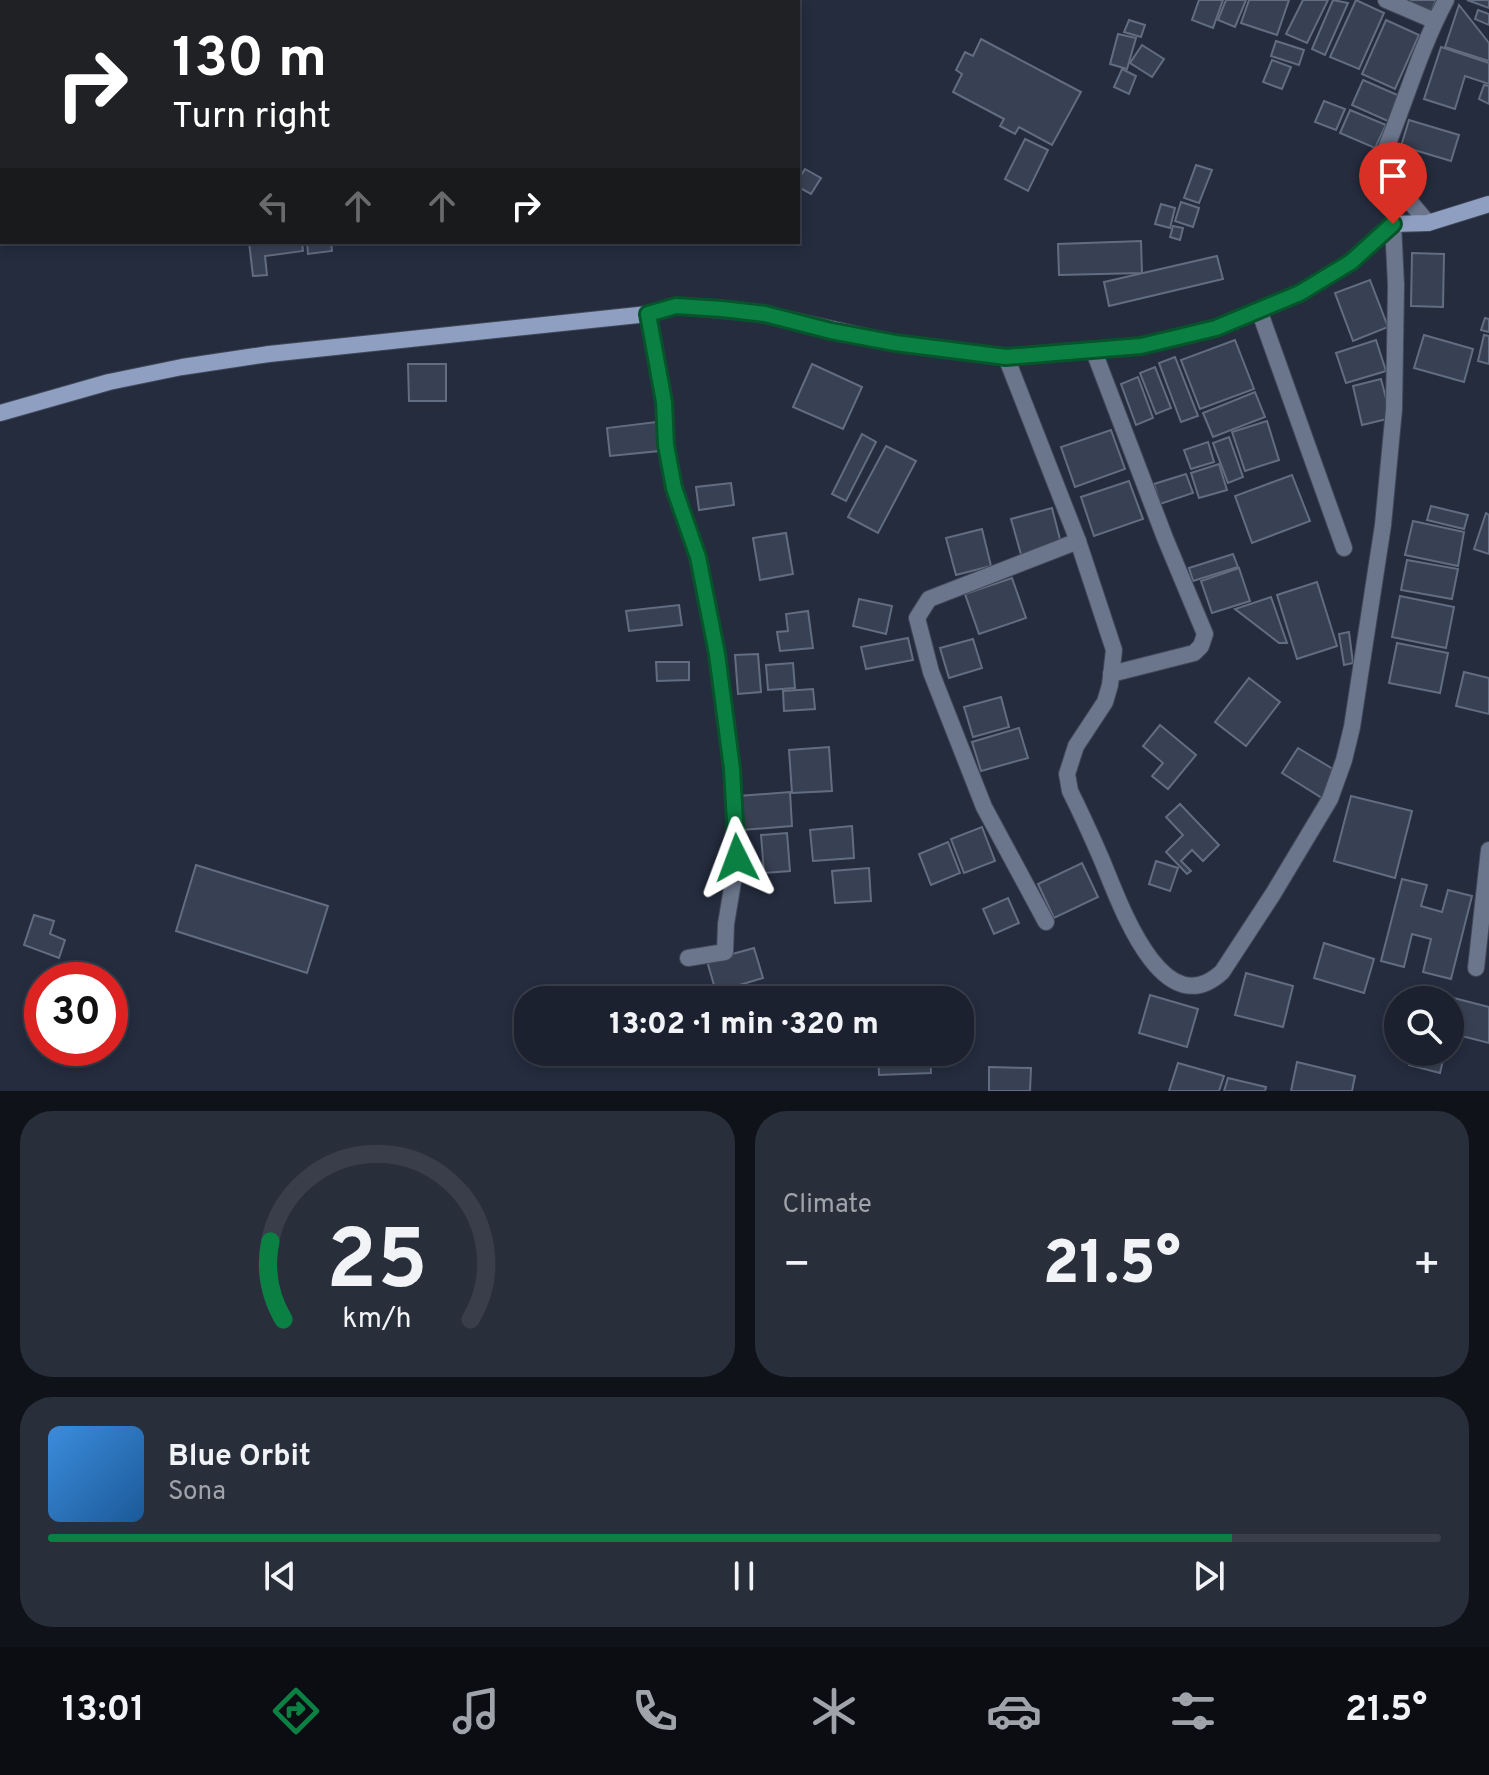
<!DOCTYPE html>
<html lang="en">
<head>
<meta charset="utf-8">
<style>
	:root { --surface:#1b212e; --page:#282e3a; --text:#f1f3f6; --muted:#a0a3aa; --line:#393e4a; --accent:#0b8043 }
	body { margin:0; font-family:Overpass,sans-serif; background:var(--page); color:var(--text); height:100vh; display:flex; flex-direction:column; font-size:30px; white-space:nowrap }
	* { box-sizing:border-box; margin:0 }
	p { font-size:26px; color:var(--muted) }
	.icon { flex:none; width:44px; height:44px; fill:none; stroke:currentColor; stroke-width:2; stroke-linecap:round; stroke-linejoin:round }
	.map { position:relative; height:1091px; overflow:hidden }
	.panel { display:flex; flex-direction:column; gap:20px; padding:20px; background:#0f1219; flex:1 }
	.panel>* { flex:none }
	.top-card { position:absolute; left:0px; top:0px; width:800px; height:244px; box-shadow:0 4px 12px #0003,0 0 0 2px var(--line); background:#202124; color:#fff; overflow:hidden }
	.tools { position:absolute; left:1384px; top:986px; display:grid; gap:16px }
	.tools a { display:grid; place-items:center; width:80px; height:80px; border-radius:50%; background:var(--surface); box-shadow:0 4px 12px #0003,0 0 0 2px var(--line); font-size:40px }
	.speed { position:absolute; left:24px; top:962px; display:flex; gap:16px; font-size:40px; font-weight:700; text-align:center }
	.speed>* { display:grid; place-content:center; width:104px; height:104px; border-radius:50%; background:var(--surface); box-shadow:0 4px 12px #0003,0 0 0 2px var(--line); line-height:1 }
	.speed .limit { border:12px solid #d22; background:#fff; color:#111 }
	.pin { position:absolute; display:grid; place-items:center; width:68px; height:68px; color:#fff; margin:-82px -34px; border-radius:50% 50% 50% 0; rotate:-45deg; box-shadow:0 0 8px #0007 }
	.pin .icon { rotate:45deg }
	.me { position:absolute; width:88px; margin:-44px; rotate:357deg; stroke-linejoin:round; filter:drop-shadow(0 0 6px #0008) }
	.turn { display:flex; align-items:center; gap:28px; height:168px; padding:0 40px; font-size:36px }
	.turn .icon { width:104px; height:104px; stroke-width:2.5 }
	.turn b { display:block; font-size:56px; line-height:68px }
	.lanes { display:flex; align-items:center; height:76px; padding:0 40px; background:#0003; justify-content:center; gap:40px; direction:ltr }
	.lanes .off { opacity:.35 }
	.big { font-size:60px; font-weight:800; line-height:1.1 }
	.panel .tile { flex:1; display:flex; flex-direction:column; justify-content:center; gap:12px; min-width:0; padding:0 28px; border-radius:32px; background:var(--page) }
	.panel .dial { align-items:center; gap:0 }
	.dial svg { height:208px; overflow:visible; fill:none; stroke:var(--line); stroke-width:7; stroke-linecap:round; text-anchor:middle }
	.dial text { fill:var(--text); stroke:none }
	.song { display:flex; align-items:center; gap:24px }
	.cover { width:96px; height:96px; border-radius:12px; background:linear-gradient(135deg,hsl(210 70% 55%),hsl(210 70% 35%)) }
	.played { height:8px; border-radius:4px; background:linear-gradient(90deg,var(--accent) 85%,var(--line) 85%) }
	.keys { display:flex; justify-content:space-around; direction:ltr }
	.heat { display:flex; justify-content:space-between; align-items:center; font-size:44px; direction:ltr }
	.panel .tiles { flex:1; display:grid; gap:20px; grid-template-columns:1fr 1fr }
	.tile:last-child { grid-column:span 2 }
	.trip { position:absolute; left:514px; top:986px; width:460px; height:80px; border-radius:32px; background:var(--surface); box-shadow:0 4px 12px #0003,0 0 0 2px var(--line); font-weight:800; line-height:80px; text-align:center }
	.tab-bar { display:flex; height:128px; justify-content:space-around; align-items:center; background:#0b0d12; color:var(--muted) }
	.tab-bar .icon { width:56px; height:56px }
	.tab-bar .active { color:var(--accent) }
	.tab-bar b { font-size:36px; color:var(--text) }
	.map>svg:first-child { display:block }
	.building { fill:#384153; stroke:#636d81; stroke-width:2 }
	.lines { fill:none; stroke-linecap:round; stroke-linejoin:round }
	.minor-casing { stroke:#404859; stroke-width:18 }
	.secondary-casing { stroke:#404859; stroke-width:18 }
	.minor { stroke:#6b768c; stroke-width:16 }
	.secondary { stroke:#8e9fc2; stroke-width:16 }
	.route-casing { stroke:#07532c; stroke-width:20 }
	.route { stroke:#0b8043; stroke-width:14 }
</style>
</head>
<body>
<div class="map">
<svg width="1489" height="1091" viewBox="0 0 1489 1091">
	<rect width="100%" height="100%" fill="#242c3e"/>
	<g class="building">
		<polygon points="722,0 782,0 781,2"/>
		<polygon points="1199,0 1223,0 1213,28 1192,20"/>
		<polygon points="1226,0 1246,0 1235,27 1218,20"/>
		<polygon points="1249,0 1289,0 1277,35 1241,23"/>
		<polygon points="1303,0 1328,0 1307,43 1286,34"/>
		<polygon points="1333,0 1348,3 1325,55 1312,49"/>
		<polygon points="1356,0 1384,13 1359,69 1330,57"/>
		<polygon points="1411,0 1436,0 1431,12 1410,3"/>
		<polygon points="1467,0 1489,0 1489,8"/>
		<polygon points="1459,5 1489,43 1489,61 1445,47"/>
		<polygon points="1478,10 1489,14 1489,25 1475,19"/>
		<polygon points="1129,20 1145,25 1141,37 1124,32"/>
		<polygon points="1386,20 1419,35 1395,89 1362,74"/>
		<polygon points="1118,34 1136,38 1127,69 1110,64"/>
		<polygon points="981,39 1081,92 1052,145 1019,127 1015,134 1000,126 1004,119 953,92 962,74 956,70 965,52 973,56"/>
		<polygon points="1276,41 1304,50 1299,65 1271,56"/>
		<polygon points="1142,45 1164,59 1152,77 1130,63"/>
		<polygon points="1441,47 1489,63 1489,84 1465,76 1455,109 1424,99"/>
		<polygon points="1272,60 1291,67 1282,89 1263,82"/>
		<polygon points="1122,69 1136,76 1129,94 1114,87"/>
		<polygon points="1363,80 1402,97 1390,122 1352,105"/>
		<polygon points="1484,85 1489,86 1489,104 1479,99"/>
		<polygon points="1324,101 1345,109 1336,130 1315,122"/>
		<polygon points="1350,110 1386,125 1375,148 1340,133"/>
		<polygon points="1409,120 1459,135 1451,161 1401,146"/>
		<polygon points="1025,139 1048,150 1028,191 1005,179"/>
		<polygon points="1196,165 1212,170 1199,203 1184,198"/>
		<polygon points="805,169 821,178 811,194 798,187 798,180"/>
		<polygon points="1181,202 1199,208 1193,227 1175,221"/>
		<polygon points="1161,204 1175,208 1170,228 1155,224"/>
		<polygon points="1173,226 1183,228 1180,240 1170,237"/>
		<polygon points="1141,241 1142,273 1059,275 1058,244"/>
		<polygon points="249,242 302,242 303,251 265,256 267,275 253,276"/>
		<polygon points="307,242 331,242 332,251 308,254"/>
		<polygon points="1412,253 1444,254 1443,307 1411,306"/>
		<polygon points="1217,256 1223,279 1109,306 1104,282"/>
		<polygon points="1370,280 1388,327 1353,341 1335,293"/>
		<polygon points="1485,318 1489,319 1489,332 1481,330"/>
		<polygon points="1424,335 1473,349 1464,382 1414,368"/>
		<polygon points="1484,335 1489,336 1489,364 1478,361"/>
		<polygon points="1235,340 1254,389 1200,409 1181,360"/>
		<polygon points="1376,340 1386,371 1346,383 1336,353"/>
		<polygon points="1175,357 1198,416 1181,422 1159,363"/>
		<polygon points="408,364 446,364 446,401 409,401"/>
		<polygon points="812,364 862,387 843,429 793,407"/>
		<polygon points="1155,367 1171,408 1156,414 1140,373"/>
		<polygon points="1138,377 1153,418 1136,425 1121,384"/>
		<polygon points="1381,379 1391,418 1362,425 1353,386"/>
		<polygon points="1255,392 1265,417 1213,437 1203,413"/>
		<polygon points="1267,421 1279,460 1245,471 1232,432"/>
		<polygon points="656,422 659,451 610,456 607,428"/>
		<polygon points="1111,430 1125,469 1075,487 1061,447"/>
		<polygon points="862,434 876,442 846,501 832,494"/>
		<polygon points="1229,437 1243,477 1228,483 1213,443"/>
		<polygon points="1208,442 1214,462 1191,469 1184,450"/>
		<polygon points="886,446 916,461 878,533 848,517"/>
		<polygon points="1219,464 1227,490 1199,498 1191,473"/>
		<polygon points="1186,474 1193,493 1160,504 1154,484"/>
		<polygon points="1292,475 1310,521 1252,543 1235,496"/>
		<polygon points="1129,481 1143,519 1094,536 1081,497"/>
		<polygon points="731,483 734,505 699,510 696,487"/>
		<polygon points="1431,506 1468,515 1464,529 1427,520"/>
		<polygon points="1052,508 1062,547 1022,558 1011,519"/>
		<polygon points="1486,513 1489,515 1489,554 1474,549"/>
		<polygon points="1413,521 1464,532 1458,566 1405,555"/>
		<polygon points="982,529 991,566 956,575 946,538"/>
		<polygon points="786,533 793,574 760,580 753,538"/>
		<polygon points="1233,554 1238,567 1193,581 1189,568"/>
		<polygon points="1407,560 1458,569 1452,599 1401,590"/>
		<polygon points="1239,568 1250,601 1212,613 1201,581"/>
		<polygon points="1012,578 1026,618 979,634 965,594"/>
		<polygon points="1317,582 1337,646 1297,659 1277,595"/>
		<polygon points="1400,596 1454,607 1446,648 1392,637"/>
		<polygon points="1271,597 1287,643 1279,643 1235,609"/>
		<polygon points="859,599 892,606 886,634 853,626"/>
		<polygon points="679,605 682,625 629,631 626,611"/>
		<polygon points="808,611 813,648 780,651 777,632 788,631 786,614"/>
		<polygon points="1349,632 1353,663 1344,665 1339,634"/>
		<polygon points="908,638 913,660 866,669 861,647"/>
		<polygon points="973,639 982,668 949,678 940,648"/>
		<polygon points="1397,643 1448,653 1440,693 1389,683"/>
		<polygon points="758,654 761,692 738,694 735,655"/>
		<polygon points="656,662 689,662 689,680 657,681"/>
		<polygon points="793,663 795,688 768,690 766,665"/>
		<polygon points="1464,672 1489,678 1489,714 1456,706"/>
		<polygon points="1249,678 1280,702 1246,746 1215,722"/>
		<polygon points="813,689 815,709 784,711 783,691"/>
		<polygon points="1001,697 1009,727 973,737 964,707"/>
		<polygon points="1160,725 1196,755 1168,789 1152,776 1163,763 1143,746"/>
		<polygon points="1019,728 1028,758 981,771 972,742"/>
		<polygon points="829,747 832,791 792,793 789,750"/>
		<polygon points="1298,748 1338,772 1322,798 1282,773"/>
		<polygon points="790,792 792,826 742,830 739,796"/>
		<polygon points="1351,796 1412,811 1395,878 1334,861"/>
		<polygon points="1180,804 1219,845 1203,861 1192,850 1181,861 1191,871 1187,874 1166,852 1183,835 1166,817"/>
		<polygon points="852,826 854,858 813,861 810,830"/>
		<polygon points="982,827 995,861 964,873 951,839"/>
		<polygon points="787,833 790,871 764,873 761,835"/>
		<polygon points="948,842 960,873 931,885 919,854"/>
		<polygon points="1156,861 1178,868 1170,891 1149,884"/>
		<polygon points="1082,863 1098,897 1054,918 1038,884"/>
		<polygon points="196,865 328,906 307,973 176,931"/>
		<polygon points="869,868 871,901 835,903 832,871"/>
		<polygon points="1402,879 1427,885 1421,906 1442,912 1448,890 1472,896 1451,979 1423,972 1431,939 1412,934 1404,967 1381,961"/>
		<polygon points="1008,898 1019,923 994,934 983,909"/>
		<polygon points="34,915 54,921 50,934 65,940 59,958 24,945"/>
		<polygon points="1324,943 1374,959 1364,993 1314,978"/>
		<polygon points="754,948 763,978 716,992 707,961"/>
		<polygon points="1246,973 1293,986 1283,1027 1235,1015"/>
		<polygon points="953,990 956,1000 940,1000 938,995"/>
		<polygon points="1150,995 1198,1009 1187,1047 1139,1033"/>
		<polygon points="1446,996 1489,1007 1489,1043 1450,1033 1450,1000 1445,1000"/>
		<polygon points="878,1052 930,1052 931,1073 879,1075"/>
		<polygon points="1412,1052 1445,1052 1440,1073 1409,1065"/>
		<polygon points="1297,1062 1355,1076 1352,1091 1291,1091"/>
		<polygon points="1178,1063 1224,1076 1219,1091 1169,1091"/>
		<polygon points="989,1067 1031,1068 1030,1091 989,1091"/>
		<polygon points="1228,1078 1266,1087 1265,1091 1224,1091"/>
	</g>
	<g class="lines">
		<g class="minor-casing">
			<g id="minor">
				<polyline points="1386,0 1435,21"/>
				<path d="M1428,223l-49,-58c24,-54 39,-113 67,-165"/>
				<polyline points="1259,310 1344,548"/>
				<polyline points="648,314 664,402 666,445 674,488 698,557 717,654 732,769 737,858 726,924 725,952 688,958"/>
				<polyline points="1093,349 1165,538 1205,634 1201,646 1194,653 1111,674"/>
				<path d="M1006,357l72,184 36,109 -4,35 -5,17 -29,44 -9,28 3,17c11,22 21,44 31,67 17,40 60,170 121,114l51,-78 57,-95 14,-39 8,-33 31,-202 11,-116 2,-124 -3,-61"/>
				<polyline points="1046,922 984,807 931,672 917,618 929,599 1078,541"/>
				<polyline points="1476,968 1489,850"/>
			</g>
		</g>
		<g class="secondary-casing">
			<polyline id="secondary" points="0,413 109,382 182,367 269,354 648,314 676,306 765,314 895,343 1006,357 1141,346 1216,328 1300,293 1351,262 1393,224 1428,223 1489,204"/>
		</g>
		<use href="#minor" class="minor"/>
		<use href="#secondary" class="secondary"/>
	</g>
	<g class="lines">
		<g class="route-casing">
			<polyline id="route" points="737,858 732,769 717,654 698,557 674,488 666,445 664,402 648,314 676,306 722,309 765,314 831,331 895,343 1006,357 1141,346 1216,328 1300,293 1351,262 1393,224"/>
		</g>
		<use href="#route" class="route"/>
	</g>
</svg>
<div class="tools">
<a><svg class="icon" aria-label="search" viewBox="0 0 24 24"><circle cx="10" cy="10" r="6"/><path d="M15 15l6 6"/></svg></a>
</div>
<div class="speed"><div class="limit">30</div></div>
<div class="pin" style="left:1393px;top:224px;background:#d93025"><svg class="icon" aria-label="arrive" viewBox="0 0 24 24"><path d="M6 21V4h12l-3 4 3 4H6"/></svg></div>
<svg class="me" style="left:737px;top:858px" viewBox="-20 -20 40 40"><path d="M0-17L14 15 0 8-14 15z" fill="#0b8043" stroke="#fff" stroke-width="4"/></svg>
<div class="trip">13:02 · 1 min · 320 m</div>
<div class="top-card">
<div class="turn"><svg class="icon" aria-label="right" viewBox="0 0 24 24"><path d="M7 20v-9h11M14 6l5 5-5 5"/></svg><div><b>130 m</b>Turn right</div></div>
<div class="lanes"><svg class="icon off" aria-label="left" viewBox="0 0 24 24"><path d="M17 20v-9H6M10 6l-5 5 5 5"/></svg><svg class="icon off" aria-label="ahead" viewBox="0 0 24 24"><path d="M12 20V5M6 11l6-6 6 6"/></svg><svg class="icon off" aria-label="ahead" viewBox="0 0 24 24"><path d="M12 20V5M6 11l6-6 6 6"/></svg><svg class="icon" aria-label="right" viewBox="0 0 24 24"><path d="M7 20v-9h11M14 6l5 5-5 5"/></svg></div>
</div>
</div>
<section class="panel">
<div class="tiles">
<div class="tile dial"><svg viewBox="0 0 100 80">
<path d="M14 69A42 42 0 1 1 86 69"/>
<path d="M14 69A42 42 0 0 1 9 39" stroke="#0b8043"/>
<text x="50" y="56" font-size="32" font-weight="700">25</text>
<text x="50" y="72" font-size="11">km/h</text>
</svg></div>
<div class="tile"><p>Climate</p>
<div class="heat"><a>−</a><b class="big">21.5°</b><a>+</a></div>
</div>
<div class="tile">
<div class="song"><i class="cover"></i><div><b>Blue Orbit</b><p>Sona</p></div></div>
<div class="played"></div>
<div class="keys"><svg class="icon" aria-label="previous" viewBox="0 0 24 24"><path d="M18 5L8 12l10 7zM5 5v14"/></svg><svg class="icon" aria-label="pause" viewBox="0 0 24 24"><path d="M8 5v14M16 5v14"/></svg><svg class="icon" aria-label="next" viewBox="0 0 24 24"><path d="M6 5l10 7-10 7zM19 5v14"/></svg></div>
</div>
</div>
</section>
<nav class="tab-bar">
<b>13:01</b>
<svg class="icon active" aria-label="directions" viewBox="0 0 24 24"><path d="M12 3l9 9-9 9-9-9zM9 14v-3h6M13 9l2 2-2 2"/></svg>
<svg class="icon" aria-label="music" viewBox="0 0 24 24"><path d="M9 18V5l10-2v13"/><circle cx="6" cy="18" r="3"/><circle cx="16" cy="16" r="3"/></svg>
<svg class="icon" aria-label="phone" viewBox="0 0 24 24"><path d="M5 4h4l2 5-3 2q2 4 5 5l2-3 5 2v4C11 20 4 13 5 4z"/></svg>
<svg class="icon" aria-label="climate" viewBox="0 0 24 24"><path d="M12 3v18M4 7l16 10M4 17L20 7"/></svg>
<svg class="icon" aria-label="car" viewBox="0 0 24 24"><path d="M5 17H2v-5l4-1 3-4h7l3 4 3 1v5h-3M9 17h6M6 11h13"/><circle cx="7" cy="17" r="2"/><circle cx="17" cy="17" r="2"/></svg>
<svg class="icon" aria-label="filters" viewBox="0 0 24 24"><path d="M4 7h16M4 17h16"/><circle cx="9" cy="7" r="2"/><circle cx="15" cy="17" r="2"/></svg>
<b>21.5°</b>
</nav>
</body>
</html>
